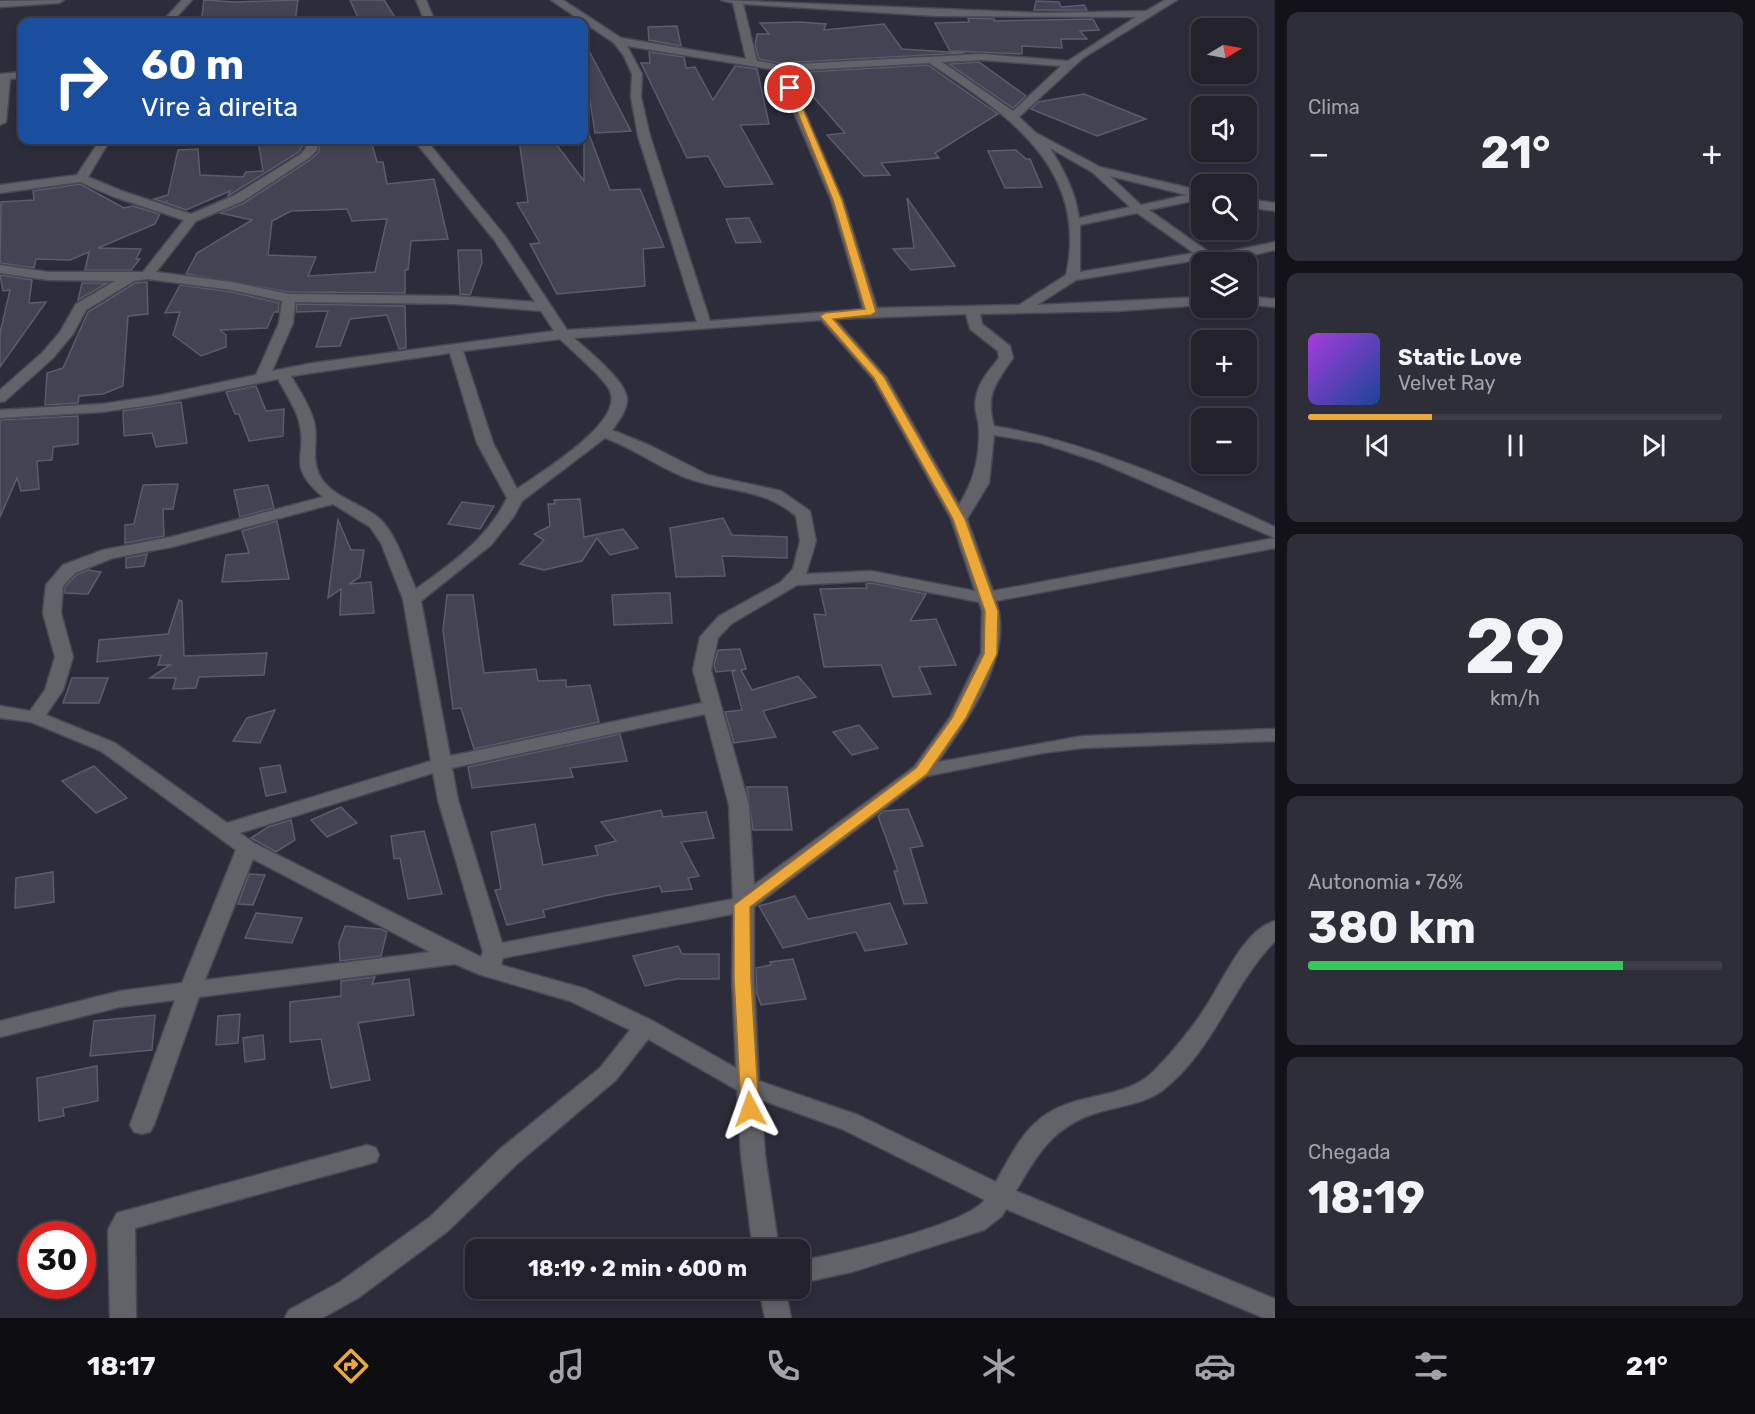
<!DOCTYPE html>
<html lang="pt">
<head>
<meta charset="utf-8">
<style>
	:root { --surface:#22212c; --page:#2e2e38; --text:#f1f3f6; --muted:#a2a3a9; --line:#3f3e48; --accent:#eca93a }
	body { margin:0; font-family:Rubik,sans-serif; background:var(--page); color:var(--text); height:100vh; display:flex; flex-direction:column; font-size:22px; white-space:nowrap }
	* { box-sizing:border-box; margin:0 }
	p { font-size:20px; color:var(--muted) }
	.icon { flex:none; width:33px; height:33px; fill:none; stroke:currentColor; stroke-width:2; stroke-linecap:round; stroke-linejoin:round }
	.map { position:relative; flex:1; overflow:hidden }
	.details { display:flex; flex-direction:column; gap:12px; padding:12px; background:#131218; width:480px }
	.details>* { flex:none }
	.top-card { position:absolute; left:18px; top:18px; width:570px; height:126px; border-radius:12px; box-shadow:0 3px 9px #0003,0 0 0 2px var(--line); background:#1a4fa0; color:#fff; overflow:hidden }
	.needle { width:39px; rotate:80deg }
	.tools { position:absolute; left:1191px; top:18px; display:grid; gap:12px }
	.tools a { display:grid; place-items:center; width:66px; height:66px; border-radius:12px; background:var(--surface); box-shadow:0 3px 9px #0003,0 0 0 2px var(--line); font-size:30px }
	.speed { position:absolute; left:18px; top:1221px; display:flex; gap:12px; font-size:30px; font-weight:700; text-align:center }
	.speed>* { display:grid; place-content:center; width:78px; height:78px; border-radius:50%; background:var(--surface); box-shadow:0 3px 9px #0003,0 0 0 2px var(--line); line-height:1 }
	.speed .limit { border:9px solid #d22; background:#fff; color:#111 }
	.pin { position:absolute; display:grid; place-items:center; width:51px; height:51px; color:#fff; margin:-26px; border:3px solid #fff; border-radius:50%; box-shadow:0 2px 6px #0007 }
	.me { position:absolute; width:66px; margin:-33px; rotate:356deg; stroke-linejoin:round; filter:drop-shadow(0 0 4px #0008) }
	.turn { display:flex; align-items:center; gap:21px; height:126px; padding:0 24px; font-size:27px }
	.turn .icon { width:78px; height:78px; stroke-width:2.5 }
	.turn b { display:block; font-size:42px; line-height:51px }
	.big { font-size:45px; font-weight:700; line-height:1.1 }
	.details .tile { flex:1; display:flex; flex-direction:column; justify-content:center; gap:9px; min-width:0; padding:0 21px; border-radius:12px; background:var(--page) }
	.details .dial { align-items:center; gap:0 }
	.dial b { font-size:78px; line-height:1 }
	.song { display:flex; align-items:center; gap:18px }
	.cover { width:72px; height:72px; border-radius:9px; background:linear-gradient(135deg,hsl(280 70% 55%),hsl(220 70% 35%)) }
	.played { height:6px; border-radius:3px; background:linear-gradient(90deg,var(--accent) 30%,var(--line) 30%) }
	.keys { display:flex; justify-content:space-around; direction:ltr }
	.heat { display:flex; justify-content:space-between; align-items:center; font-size:33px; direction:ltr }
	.charge { height:9px; border-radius:4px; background:linear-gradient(90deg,#34c759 76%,var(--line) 0) }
	.trip { position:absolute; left:465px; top:1239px; width:345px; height:60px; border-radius:12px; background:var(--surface); box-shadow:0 3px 9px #0003,0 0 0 2px var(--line); font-weight:700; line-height:60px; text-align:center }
	.tabs { display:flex; height:96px; justify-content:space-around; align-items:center; background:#0e0d12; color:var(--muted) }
	.tabs .icon { width:42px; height:42px }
	.tabs .selected { color:var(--accent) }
	.tabs b { font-size:27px; color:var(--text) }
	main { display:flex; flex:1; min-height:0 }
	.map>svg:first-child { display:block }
	.building { fill:#434353; stroke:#5b5b6c; stroke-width:1.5; fill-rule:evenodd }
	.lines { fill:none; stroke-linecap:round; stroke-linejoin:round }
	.street-casing { stroke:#484756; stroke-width:3 }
	.street { fill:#626269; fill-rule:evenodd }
	.route { fill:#eca93a; stroke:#996e26; stroke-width:1.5 }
</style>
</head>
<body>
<main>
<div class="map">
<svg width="1275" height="1318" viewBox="0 0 1275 1318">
	<rect width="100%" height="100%" fill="#2d2c3b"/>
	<g class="building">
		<polygon points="204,0 235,2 298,0 295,22 201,22"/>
		<polygon points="350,0 384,0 398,22 360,22"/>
		<polygon points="1036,1 1059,2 1061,7 1084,5 1087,10 1034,10"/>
		<polygon points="968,18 994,19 995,21 1093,19 1099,30 1080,31 1087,39 1061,39 1062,48 1022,46 1022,54 950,51 935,23 969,22"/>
		<polygon points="800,22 826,24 824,30 884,24 902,49 965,53 780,63 759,59 755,45 757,34 769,34 760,23"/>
		<polygon points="677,26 681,46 649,40 648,27"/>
		<polygon points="584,41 631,131 595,133 584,63"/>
		<polygon points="649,52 684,57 686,68 695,67 713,100 735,66 757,69 769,124 740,125 773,184 725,187 708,156 687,158 641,63 650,63"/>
		<polygon points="979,62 1026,96 1013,108 949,64"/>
		<polygon points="928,65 998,114 935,153 939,158 881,163 890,175 864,176 827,135 845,133 807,90 798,91 790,73"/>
		<polygon points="1084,94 1146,119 1097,136 1031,109 1038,102"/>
		<polygon points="584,126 586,126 610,190 640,189 664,247 643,249 645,286 557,294 530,244 540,243 517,203 528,202 519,140 553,140 584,181"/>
		<polygon points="258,140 306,140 299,152 228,196 230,191 186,210 166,203 167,200 166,203 154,199 168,195 178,150 198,149 200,175 243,177 246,172 263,171"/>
		<path d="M320,140h51l6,22h6l4,22 47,-5 14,60 -37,2 -3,29h-3v23l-116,-1 -103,-18 11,-21 55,-33 -32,-7 24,-10 66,-43 9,-8zM347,209l5,12 35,-2 -12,53 -67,4 8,-19 -48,-2 4,-34 19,-10z"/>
		<polygon points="1016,150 1026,159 1030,159 1042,187 1005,188 988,151"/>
		<polygon points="80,184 124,208 133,206 160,214 155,224 98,248 141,249 136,259 140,259 131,270 85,270 89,252 70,260 36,259 34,268 0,263 1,202 34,200 33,191"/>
		<polygon points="907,198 955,266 911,270 893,249 914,248"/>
		<polygon points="749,218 761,242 736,243 726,219"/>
		<polygon points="458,250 481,250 482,263 470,295 460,294"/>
		<polygon points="0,275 32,280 29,303 46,302 0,367 0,333 10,290 3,291"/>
		<polygon points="147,282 148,314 128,316 123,386 103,394 79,396 78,403 45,405 47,373 63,368 88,312 135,283"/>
		<polygon points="82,283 107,283 78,300"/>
		<polygon points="180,285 232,292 279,303 278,312 274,312 267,328 220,330 226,335 226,347 201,356 173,335 180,312 165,313"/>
		<polygon points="297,304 405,306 406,348 399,349 387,315 350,319 340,346 316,347 328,311 296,312"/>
		<polygon points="256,386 266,411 284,409 283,436 249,441 239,414 235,414 226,392"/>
		<polygon points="181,402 187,443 156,447 152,433 124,436 123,411"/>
		<polygon points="78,416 78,444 53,447 52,460 37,461 39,489 21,491 17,478 0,517 0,420"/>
		<polygon points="178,484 173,509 163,509 164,536 125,543 125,525 134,524 143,485"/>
		<polygon points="268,485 274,508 240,517 234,490"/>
		<polygon points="580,499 584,537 623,529 638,548 610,555 597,538 582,561 544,570 520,564 544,540 534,534 550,526 548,504 555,504 554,500"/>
		<polygon points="462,502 494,506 480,529 448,524"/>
		<polygon points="723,518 732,535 787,537 787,558 722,556 725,576 676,577 670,528"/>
		<polygon points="338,520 351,550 364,550 360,577 349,584 371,582 374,613 340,615 341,589 328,598"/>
		<polygon points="277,521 289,579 222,582 226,555 249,553 242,531"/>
		<polygon points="147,554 144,566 126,568 126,558"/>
		<polygon points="88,570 101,572 88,594 65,593 65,587 76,575"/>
		<polygon points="871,583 926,594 910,621 936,619 956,665 919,667 931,694 893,697 881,665 824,667 814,614 826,615 820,589 867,588 866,584"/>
		<polygon points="659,593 670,593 672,623 614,625 612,595"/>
		<polygon points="447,595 473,595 484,673 536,669 538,681 566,680 566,687 590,685 599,722 474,749 461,708 453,709 443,630"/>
		<polygon points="179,600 182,601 184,656 267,653 264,675 199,677 196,688 173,689 176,678 150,678 170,665 158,665 161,655 97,662 99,640 168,634"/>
		<polygon points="740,649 746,669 741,670 752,690 798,676 816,697 763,711 776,737 734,743 725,712 742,710 732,672 736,670 716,672 714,665 718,650"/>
		<polygon points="72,678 108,678 99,703 63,703"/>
		<polygon points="275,710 260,743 233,741 247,718"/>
		<polygon points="859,725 878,748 852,755 833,732"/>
		<polygon points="620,734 627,761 570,768 573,777 472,788 468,767"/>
		<polygon points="280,765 286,792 266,796 260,768"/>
		<polygon points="94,766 127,798 96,813 62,781"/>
		<polygon points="747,787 787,787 792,830 753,830"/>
		<polygon points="341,807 357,823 327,837 311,820"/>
		<polygon points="908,809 923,846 910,848 927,903 904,904 894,871 898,871 878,816 884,811"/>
		<polygon points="661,810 663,817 706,812 714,838 681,842 699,876 688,878 692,889 662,892 660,886 604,896 543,910 545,917 507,925 495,890 501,889 491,832 535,824 543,865 598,855 595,846 616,841 601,822"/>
		<polygon points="291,820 295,840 276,852 251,838 268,827"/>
		<polygon points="424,831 442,894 408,899 400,858 394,859 391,836"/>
		<polygon points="53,872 54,902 15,908 16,878"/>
		<polygon points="249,874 265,875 253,905 238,904"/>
		<polygon points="795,896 808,919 890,903 907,944 865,951 856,932 783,948 759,906"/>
		<polygon points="256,913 302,918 292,943 245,938"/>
		<polygon points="345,926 381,929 387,932 381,956 340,961 339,943"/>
		<polygon points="678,946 682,954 719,954 719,979 677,979 645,986 633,956"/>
		<polygon points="793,959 806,999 761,1005 757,994 756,968 771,965 770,962"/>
		<polygon points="375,977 372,984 409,979 414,1015 358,1023 370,1080 331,1088 321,1039 290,1042 290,1002 341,996 341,981"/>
		<polygon points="240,1014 238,1043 216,1045 218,1016"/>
		<polygon points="155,1015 152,1050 90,1056 94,1021"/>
		<polygon points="263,1035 265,1059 245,1062 243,1038"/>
		<polygon points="97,1066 98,1101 63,1108 64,1116 39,1121 37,1078"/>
	</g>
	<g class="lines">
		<g class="street-casing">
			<g id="street">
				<polygon points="64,0 59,3 0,7 0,1"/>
				<polygon points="182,0 192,0 172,22 162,22"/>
				<polygon points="416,0 426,0 435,22 425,22"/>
				<path d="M551,0h12l58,38 125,21 -13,-56 -12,-3 320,13 105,-2 19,-11h12l-94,58 -64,59 17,16 64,34 102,24v8l-53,11 64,45 62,-13v8c-17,3 -61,18 -72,9l-127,21 -39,25 165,-8v8l-84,6 -138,3 2,10 28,22 3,12c-17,25 -28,36 -19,68 100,18 189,58 281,101v11l-176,-76 -58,-19 -47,-8 -5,48 -22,36 26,72 282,-53v10l-279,53c19,54 -29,119 -58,161l145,-26 192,-7v12l-192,7 -40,5 -116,23 -173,131v72l5,102 99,34 138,67c12,-22 24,-47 44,-63 31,-26 75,-19 106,-41 8,-6 16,-16 23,-23 12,-14 26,-31 36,-47 17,-25 39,-79 70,-87v20c-43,44 -62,110 -112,149 -16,12 -37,15 -56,20 -50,12 -67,39 -91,81l259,108v19h-11l-258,-109 -4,7 -18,14 -132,42 -52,11v-22c39,-8 162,-34 185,-61l-143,-71 -81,-29 4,55 14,95h-26l-12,-95 -4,-65 -89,-51 -32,41 -98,83 -70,68 -90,67 -36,20h-37l4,-8 51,-28 90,-65 70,-68 100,-81 30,-38 -60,-29 -89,-26 -26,-11 -256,33 -45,128 -4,7 -8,2 -8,-2 -4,-7 45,-125 -55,7 -120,30v-16l120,-30 62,-8 54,-133 -135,-99 -70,-29 -31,-4v-12l30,5 15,-21 10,-33 -12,-44 3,-28 17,-20 40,-15 68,-13 152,-40c-39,-34 -14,-38 -24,-76 -4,-14 -14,-29 -21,-42l-122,25 -54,8 -102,6v-8l102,-6 54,-8 100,-21 23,-52 3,-22 -50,-11 -85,-11 -13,2 -48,29 -13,24 -20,24 -48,43 -5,1v-12l43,-38 17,-20 16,-28 39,-23 -67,-1 -48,-7v-8l48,7h95l41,-52 -70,-23 -34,-15 -80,11v-8l77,-10 23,-35h10l-22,37 34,14 69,23 44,-19 66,-41 4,-5 3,-9h10l-1,10 -8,8 -66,43 -47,20 -40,51 76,10 57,12 166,2 80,6 -40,-61 -81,-101h12l79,96 62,94 130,-8 -59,-186 -7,-39 1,-23 -8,-18 -10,-13zM743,4l193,12 200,1 -68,44 -86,-7 -202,11 -23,-4zM627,46l149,24 55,130 32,109 -153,12 -60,-185 -9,-39 1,-23zM982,60l79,6 -48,45 -71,-49zM929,63c77,50 161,105 137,212l-47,30 -142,3 -34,-108 -56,-129zM1050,148l42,24 38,35 -51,11c-4,-27 -15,-48 -29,-70zM1110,176l77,19 -46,10zM1137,213l57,40 -114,19v-47zM295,302l160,2 86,7 13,20 -241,32 -41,8 21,-48zM966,314l4,15 28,22 1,7c-9,12 -21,24 -23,40 -3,12 3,20 3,32 1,27 -6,53 -20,75l-73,-128 -51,-58zM821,320l52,59 78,140 24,72 -104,-20 -65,3 10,-33 -6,-30 -29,-20 -73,-16 -57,-29 -39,-16c6,-8 14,-18 15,-29 2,-18 -40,-51 -53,-63zM560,339c12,12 41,36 49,50 19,32 -70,84 -92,100l-24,-46 -30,-92zM450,353l27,90 30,55c-19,40 -56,66 -91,91 -11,-23 -17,-48 -33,-67 -16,-18 -51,-23 -63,-46 -10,-18 -1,-36 -6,-54 -4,-16 -15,-32 -23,-46zM605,438c28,10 52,28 79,39 40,16 77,9 112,39l4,25 -7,28 -12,13 -62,34 -19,21 -7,33 9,33 -252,53 -29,-155 70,-56 23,-29 8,-15zM333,504l37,23 11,16 22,56 28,162 -204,62 -112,-80 -69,-28 17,-25 10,-33 -12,-44 2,-27 12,-13 38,-15 59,-11zM871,581l108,21 3,9 -1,42 -31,64 -36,50 -160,118 -5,-80 -38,-135 7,-32 13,-14 66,-39zM705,714l24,91 4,94 -231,44 -44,-143 -6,-32zM433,773l5,27 45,152 -2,5 -227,-114 -14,-10zM253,859l177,93 -225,28zM733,914l-1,65 4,89 -83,-47 -67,-32 -85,-24 2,-7z"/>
				<polygon points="22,72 22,78 10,79 6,122 0,125 0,74"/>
				<polygon points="1246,199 1275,203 1275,211 1246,207"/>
				<polygon points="1246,296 1275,299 1275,307 1246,304"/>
				<polygon points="367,1145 376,1148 379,1155 376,1162 135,1228 136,1318 110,1318 108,1230 117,1213"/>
				<polygon points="759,1288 785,1288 791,1318 765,1318"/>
			</g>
		</g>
		<use href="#street" class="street"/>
	</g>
	<polygon class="route" points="787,86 794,88 842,200 876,312 871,315 833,319 884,377 965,519 998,611 997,654 966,718 927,774 750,907 751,979 759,1109 756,1114 744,1114 741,1109 734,979 734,905 916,768 952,718 984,654 985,611 953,519 874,378 820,316 825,313 865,309 833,200"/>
</svg>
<div class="tools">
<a><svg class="needle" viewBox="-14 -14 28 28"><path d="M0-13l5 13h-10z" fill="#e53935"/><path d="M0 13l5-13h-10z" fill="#a2a3a9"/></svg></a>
<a><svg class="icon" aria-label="sound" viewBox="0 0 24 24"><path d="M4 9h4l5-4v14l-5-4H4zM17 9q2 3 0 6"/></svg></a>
<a><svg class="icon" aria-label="search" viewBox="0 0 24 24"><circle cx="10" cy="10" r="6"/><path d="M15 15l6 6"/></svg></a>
<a><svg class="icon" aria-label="layers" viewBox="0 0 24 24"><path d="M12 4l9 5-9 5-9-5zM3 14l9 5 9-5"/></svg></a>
<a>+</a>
<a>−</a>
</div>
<div class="speed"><div class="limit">30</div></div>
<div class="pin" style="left:790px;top:88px;background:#d93025"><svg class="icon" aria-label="arrive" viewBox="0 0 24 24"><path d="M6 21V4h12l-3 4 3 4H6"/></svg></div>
<svg class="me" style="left:750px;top:1109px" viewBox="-20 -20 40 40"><path d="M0-17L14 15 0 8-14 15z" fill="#eca93a" stroke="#fff" stroke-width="4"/></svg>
<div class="trip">18:19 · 2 min · 600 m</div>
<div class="top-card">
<div class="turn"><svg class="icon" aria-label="right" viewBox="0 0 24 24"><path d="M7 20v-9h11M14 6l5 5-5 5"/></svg><div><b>60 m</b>Vire à direita</div></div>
</div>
</div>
<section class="details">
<div class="tile"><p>Clima</p>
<div class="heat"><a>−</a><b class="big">21°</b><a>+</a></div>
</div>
<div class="tile">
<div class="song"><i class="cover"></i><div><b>Static Love</b><p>Velvet Ray</p></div></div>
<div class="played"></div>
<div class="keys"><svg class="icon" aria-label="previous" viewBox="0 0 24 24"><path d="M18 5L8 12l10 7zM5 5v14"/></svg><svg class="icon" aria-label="pause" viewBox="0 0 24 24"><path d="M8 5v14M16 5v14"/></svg><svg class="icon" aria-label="next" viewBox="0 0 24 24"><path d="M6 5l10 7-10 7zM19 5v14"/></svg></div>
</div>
<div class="tile dial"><b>29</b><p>km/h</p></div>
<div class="tile"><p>Autonomia · 76%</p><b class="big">380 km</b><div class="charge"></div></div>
<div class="tile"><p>Chegada</p><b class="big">18:19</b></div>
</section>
</main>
<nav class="tabs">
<b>18:17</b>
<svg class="icon selected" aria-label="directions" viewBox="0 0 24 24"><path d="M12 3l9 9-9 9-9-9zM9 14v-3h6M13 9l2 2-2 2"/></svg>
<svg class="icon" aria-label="music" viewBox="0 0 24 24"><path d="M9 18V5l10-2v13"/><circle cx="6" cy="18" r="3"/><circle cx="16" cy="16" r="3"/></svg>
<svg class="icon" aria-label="phone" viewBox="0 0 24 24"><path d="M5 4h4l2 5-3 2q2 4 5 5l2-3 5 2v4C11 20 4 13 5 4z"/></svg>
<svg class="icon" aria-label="climate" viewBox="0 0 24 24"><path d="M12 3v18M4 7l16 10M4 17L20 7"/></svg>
<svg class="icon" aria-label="car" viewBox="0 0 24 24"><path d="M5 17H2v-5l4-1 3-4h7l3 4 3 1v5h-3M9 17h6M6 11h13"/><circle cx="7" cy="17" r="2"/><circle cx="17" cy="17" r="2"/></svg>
<svg class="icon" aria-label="filters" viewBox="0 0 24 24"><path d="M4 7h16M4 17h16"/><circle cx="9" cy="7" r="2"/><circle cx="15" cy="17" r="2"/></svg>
<b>21°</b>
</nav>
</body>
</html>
